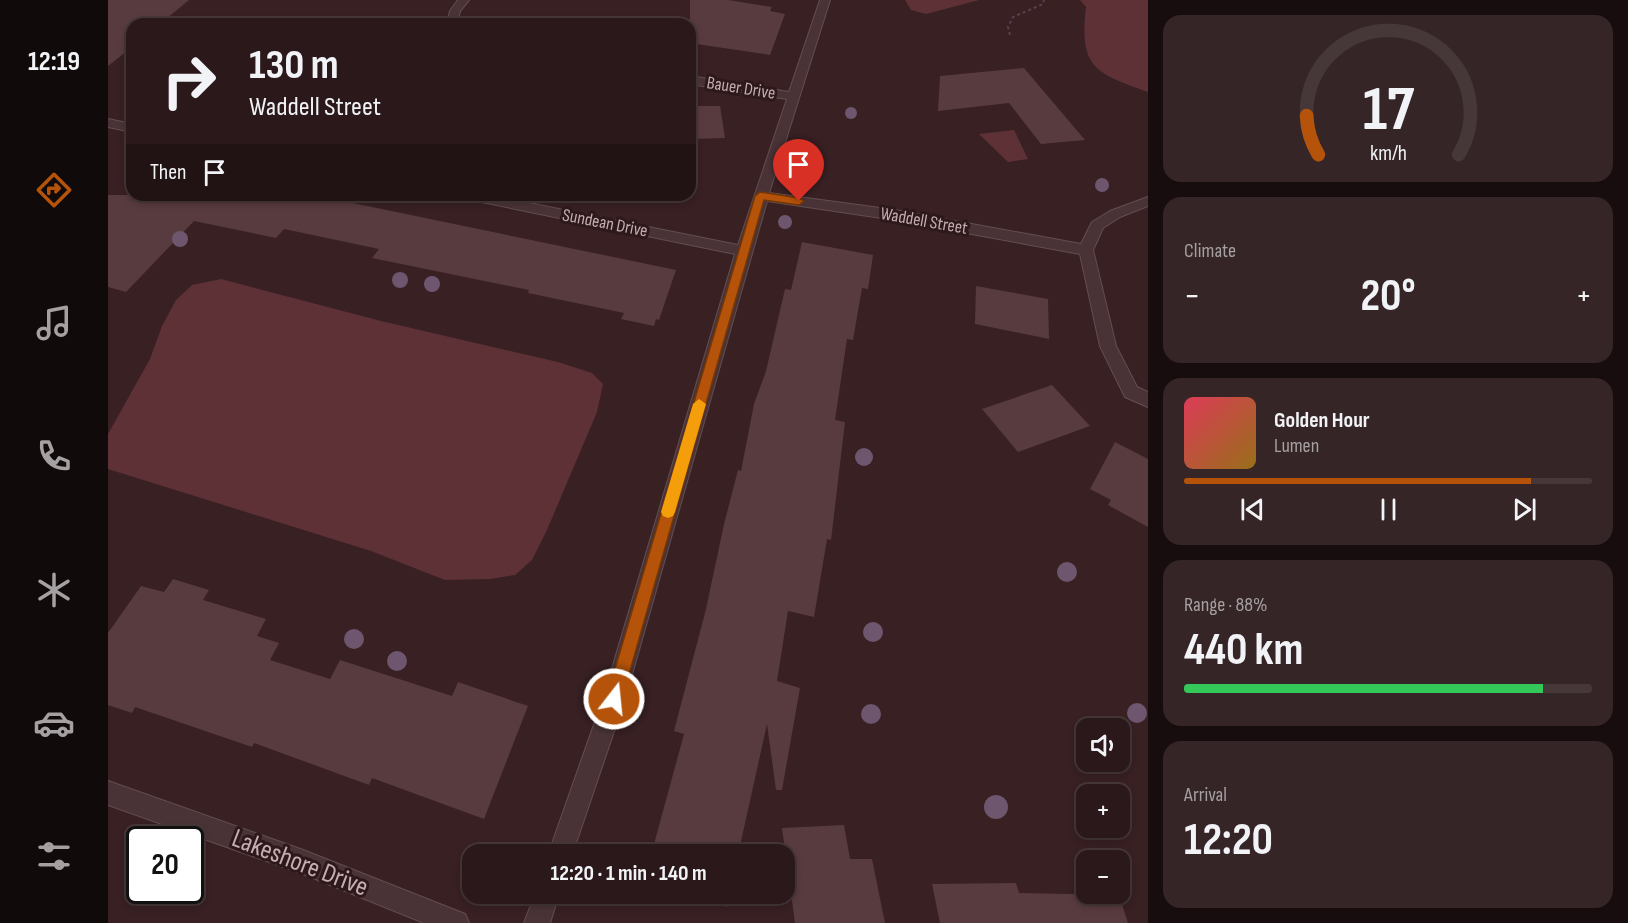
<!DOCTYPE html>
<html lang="en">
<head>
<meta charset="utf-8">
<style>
	:root { --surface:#2a181a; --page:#362527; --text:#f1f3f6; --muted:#a5a0a2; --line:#463739; --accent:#b45309 }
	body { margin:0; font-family:"Sofia Sans Condensed",sans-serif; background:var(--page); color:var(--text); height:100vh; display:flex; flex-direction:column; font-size:22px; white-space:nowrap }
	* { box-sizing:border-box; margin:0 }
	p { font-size:20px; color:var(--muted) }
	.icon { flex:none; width:33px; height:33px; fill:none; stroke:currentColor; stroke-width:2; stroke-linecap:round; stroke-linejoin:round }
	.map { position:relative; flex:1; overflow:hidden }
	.sheet { display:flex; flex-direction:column; gap:15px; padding:15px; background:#170d0e; width:480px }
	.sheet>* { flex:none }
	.top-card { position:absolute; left:18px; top:18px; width:570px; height:183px; border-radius:18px; box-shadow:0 3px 9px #0003,0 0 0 2px var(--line); background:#2a181a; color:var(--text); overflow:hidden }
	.controls { position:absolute; left:968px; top:718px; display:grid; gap:12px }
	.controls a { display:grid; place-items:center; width:54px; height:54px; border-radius:12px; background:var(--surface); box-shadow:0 3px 9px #0003,0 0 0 2px var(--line); font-size:30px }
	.speed { position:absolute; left:18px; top:826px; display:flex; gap:12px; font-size:30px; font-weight:700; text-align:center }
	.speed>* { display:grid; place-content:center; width:78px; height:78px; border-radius:50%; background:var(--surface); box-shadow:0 3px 9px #0003,0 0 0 2px var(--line); line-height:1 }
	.speed .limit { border:3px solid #111; border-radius:9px; background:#fff; color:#111 }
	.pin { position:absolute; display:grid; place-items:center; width:51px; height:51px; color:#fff; margin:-62px -26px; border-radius:50% 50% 50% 0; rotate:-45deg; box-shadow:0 0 6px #0007 }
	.pin .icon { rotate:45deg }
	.me { position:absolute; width:66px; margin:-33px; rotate:16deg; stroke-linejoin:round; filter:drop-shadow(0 0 4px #0008) }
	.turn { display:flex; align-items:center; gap:21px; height:126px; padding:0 24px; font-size:27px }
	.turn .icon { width:78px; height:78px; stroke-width:2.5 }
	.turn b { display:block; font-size:42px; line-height:51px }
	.then { display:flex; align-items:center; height:57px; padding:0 24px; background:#0003; gap:12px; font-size:22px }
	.big { font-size:45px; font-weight:700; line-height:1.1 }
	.sheet .tile { flex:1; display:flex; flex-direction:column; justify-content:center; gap:9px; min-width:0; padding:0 21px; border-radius:18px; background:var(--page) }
	.sheet .dial { align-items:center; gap:0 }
	.dial svg { height:156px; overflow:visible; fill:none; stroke:var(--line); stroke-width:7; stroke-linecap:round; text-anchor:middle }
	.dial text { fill:var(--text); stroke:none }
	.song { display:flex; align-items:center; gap:18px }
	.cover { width:72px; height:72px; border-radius:9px; background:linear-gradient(135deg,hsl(350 70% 55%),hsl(40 70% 35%)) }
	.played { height:6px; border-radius:3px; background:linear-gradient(90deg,var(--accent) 85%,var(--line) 85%) }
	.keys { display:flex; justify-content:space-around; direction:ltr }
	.heat { display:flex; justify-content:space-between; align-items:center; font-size:33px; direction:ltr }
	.charge { height:9px; border-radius:4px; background:linear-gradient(90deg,#34c759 88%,var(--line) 0) }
	.trip { position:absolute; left:354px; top:844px; width:333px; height:60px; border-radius:18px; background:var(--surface); box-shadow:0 3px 9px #0003,0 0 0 2px var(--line); font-weight:700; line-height:60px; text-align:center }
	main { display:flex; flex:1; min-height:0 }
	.tabs { display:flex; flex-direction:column; width:108px; justify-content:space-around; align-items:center; background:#110a0a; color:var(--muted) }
	.tabs .icon { width:42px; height:42px }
	.tabs .active { color:var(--accent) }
	.tabs b { font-size:27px; color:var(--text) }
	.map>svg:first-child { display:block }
	.water { fill:#5e3136 }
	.building { fill:#583b3e }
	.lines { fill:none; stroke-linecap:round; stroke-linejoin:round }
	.service-casing { stroke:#634e50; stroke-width:2 }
	.path { stroke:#59414f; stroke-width:2; stroke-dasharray:3 3; stroke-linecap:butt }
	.service { fill:#493336; fill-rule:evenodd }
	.tree { fill:#6d566e }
	.route { fill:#b45309; stroke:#753606; stroke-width:1.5 }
	.slow { fill:#f59e0b }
	.labels { text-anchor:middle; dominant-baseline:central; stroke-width:6; stroke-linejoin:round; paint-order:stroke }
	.far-street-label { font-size:18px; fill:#c5adb0; stroke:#2d191b }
	.near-street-label { font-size:27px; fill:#c5adb0; stroke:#2d191b }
</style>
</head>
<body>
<main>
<nav class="tabs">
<b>12:19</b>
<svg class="icon active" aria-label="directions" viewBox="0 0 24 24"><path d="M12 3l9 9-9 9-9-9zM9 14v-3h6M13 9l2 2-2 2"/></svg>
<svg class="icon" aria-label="music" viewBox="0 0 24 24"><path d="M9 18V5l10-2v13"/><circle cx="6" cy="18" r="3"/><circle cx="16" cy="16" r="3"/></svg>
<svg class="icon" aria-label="phone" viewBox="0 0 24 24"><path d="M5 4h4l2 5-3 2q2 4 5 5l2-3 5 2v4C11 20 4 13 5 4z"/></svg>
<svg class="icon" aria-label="climate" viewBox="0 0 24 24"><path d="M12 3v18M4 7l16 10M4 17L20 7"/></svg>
<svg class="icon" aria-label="car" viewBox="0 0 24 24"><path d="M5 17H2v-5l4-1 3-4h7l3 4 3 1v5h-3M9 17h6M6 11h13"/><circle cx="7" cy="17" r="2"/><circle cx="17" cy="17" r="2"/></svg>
<svg class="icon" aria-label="filters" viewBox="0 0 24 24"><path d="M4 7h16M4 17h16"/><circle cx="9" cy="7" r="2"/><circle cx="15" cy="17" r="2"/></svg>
</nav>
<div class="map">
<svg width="1040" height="923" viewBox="0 0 1040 923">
	<rect width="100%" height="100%" fill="#382023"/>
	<g class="water">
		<polygon points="797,0 871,0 818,14 803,10"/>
		<path d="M972,0h68v92c-53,-19 -69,-24 -62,-85z"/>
		<polygon points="906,130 920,159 900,162 871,134"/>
		<polygon points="113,279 273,321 450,362 484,373 495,384 489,412 439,530 424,560 407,575 382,579 337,580 263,551 0,469 0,434 42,359 54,326 68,300 84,285"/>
	</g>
	<g class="building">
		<polygon points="0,0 81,0 52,24 24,24 24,47 0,66"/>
		<polygon points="582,0 620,0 664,7 662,11 677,14 662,55 582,43"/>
		<polygon points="916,68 977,140 933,144 901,103 830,111 832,76"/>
		<polygon points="582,106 612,106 617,138 582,139"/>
		<polygon points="0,195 206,195 568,270 551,320 548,319 546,326 513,319 516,313 420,293 421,290 264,258 271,249 176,229 168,238 86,221 18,292 0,287"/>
		<polygon points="694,242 765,255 760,289 754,288 745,340 739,339 727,420 737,422 723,540 719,539 706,617 680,611 669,681 692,688 674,790 668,790 659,724 630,855 543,855 576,734 566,731 598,609 616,524 630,470 633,471 646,404 658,371 677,289 683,290"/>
		<polygon points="868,286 940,299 941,339 867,324"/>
		<polygon points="944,385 982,426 910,452 874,409"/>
		<polygon points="1007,442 1040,459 1040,527 1000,505 1003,500 982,489"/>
		<polygon points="65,579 101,590 95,600 158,619 149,636 171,643 162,660 222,679 232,660 344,696 350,682 420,706 376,819 264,778 261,785 146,743 144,747 27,707 24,713 0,705 0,633 33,586 56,592"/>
		<polygon points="736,825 742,859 764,859 777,923 687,923 674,828"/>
		<polygon points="908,883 911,893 1011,895 1020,923 832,923 824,884"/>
		<polygon points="585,894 622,894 619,907"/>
	</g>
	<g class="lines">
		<g class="service-casing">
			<g id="service">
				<polygon points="350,0 361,0 352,11 349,24 339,24 342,11"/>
				<polygon points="712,0 722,0 661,193 787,210 973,244 984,222 1002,211 1040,197 1040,206 1012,217 995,228 985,250 1008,346 1029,387 1040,392 1040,407 1017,397 992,346 972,254 787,220 659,201 517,699 464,855 440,855 495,699 627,254 359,199 352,195 381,195 630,245 679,99 582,84 582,76 681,92"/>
				<polygon points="0,119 24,124 24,132 0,127"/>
				<polygon points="0,781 195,850 357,914 361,923 316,923 195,874 0,805"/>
				<polygon points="427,894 451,894 442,923 416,923"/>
			</g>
		</g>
		<polyline class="path" points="902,35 900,27 905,17 935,4 936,0"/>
		<use href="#service" class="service"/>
	</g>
	<g class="tree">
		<circle cx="743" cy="113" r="6"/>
		<circle cx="994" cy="185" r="7"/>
		<circle cx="677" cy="222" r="7"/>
		<circle cx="72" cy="239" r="8"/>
		<circle cx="292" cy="280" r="8"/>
		<circle cx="324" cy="284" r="8"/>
		<circle cx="756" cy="457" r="9"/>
		<circle cx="959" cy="572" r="10"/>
		<circle cx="765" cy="632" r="10"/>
		<circle cx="246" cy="639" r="10"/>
		<circle cx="289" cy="661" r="10"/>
		<circle cx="1029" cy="713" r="10"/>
		<circle cx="763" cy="714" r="10"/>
		<circle cx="888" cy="807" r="12"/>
	</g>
	<polygon class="route" points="652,192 691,198 696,201 691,205 656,200 514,699 512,705 506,707 500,705 498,699 647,196"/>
	<polygon class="slow" points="591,399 598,404 567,512 565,516 560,518 555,516 553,512 585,404"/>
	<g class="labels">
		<g class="far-street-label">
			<text transform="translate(633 88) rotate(9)">Bauer Drive</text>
			<text transform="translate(816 221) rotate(10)">Waddell Street</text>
			<text transform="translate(497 223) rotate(11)">Sundean Drive</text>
		</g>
		<g class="near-street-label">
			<text transform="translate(192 863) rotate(21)">Lakeshore Drive</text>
		</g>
	</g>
</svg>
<div class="controls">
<a><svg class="icon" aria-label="sound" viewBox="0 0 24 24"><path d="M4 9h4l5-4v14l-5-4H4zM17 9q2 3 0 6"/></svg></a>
<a>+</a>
<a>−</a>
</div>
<div class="speed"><div class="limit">20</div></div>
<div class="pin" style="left:691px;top:201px;background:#d93025"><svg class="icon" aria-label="arrive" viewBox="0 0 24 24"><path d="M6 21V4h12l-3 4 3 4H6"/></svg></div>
<svg class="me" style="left:506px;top:699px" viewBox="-20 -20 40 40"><circle r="17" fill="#b45309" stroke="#fff" stroke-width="3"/><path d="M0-11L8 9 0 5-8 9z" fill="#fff"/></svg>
<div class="trip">12:20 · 1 min · 140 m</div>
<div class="top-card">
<div class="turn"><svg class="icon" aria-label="right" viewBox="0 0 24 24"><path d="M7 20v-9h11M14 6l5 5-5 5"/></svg><div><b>130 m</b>Waddell Street</div></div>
<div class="then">Then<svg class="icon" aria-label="arrive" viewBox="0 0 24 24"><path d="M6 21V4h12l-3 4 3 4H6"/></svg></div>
</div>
</div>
<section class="sheet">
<div class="tile dial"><svg viewBox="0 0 100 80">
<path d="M14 69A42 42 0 1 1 86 69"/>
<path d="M14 69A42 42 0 0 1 8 49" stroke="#b45309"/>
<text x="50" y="56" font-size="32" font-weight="700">17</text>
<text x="50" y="72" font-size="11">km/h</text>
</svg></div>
<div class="tile"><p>Climate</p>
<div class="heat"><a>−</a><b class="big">20°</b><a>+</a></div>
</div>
<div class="tile">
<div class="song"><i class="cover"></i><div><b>Golden Hour</b><p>Lumen</p></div></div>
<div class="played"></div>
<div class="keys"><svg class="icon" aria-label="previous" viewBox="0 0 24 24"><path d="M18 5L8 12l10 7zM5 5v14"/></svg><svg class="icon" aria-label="pause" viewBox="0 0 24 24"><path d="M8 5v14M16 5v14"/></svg><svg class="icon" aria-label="next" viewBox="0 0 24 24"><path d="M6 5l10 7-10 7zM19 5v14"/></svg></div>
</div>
<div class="tile"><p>Range · 88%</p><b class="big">440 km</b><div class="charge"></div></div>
<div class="tile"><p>Arrival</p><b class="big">12:20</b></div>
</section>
</main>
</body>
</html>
